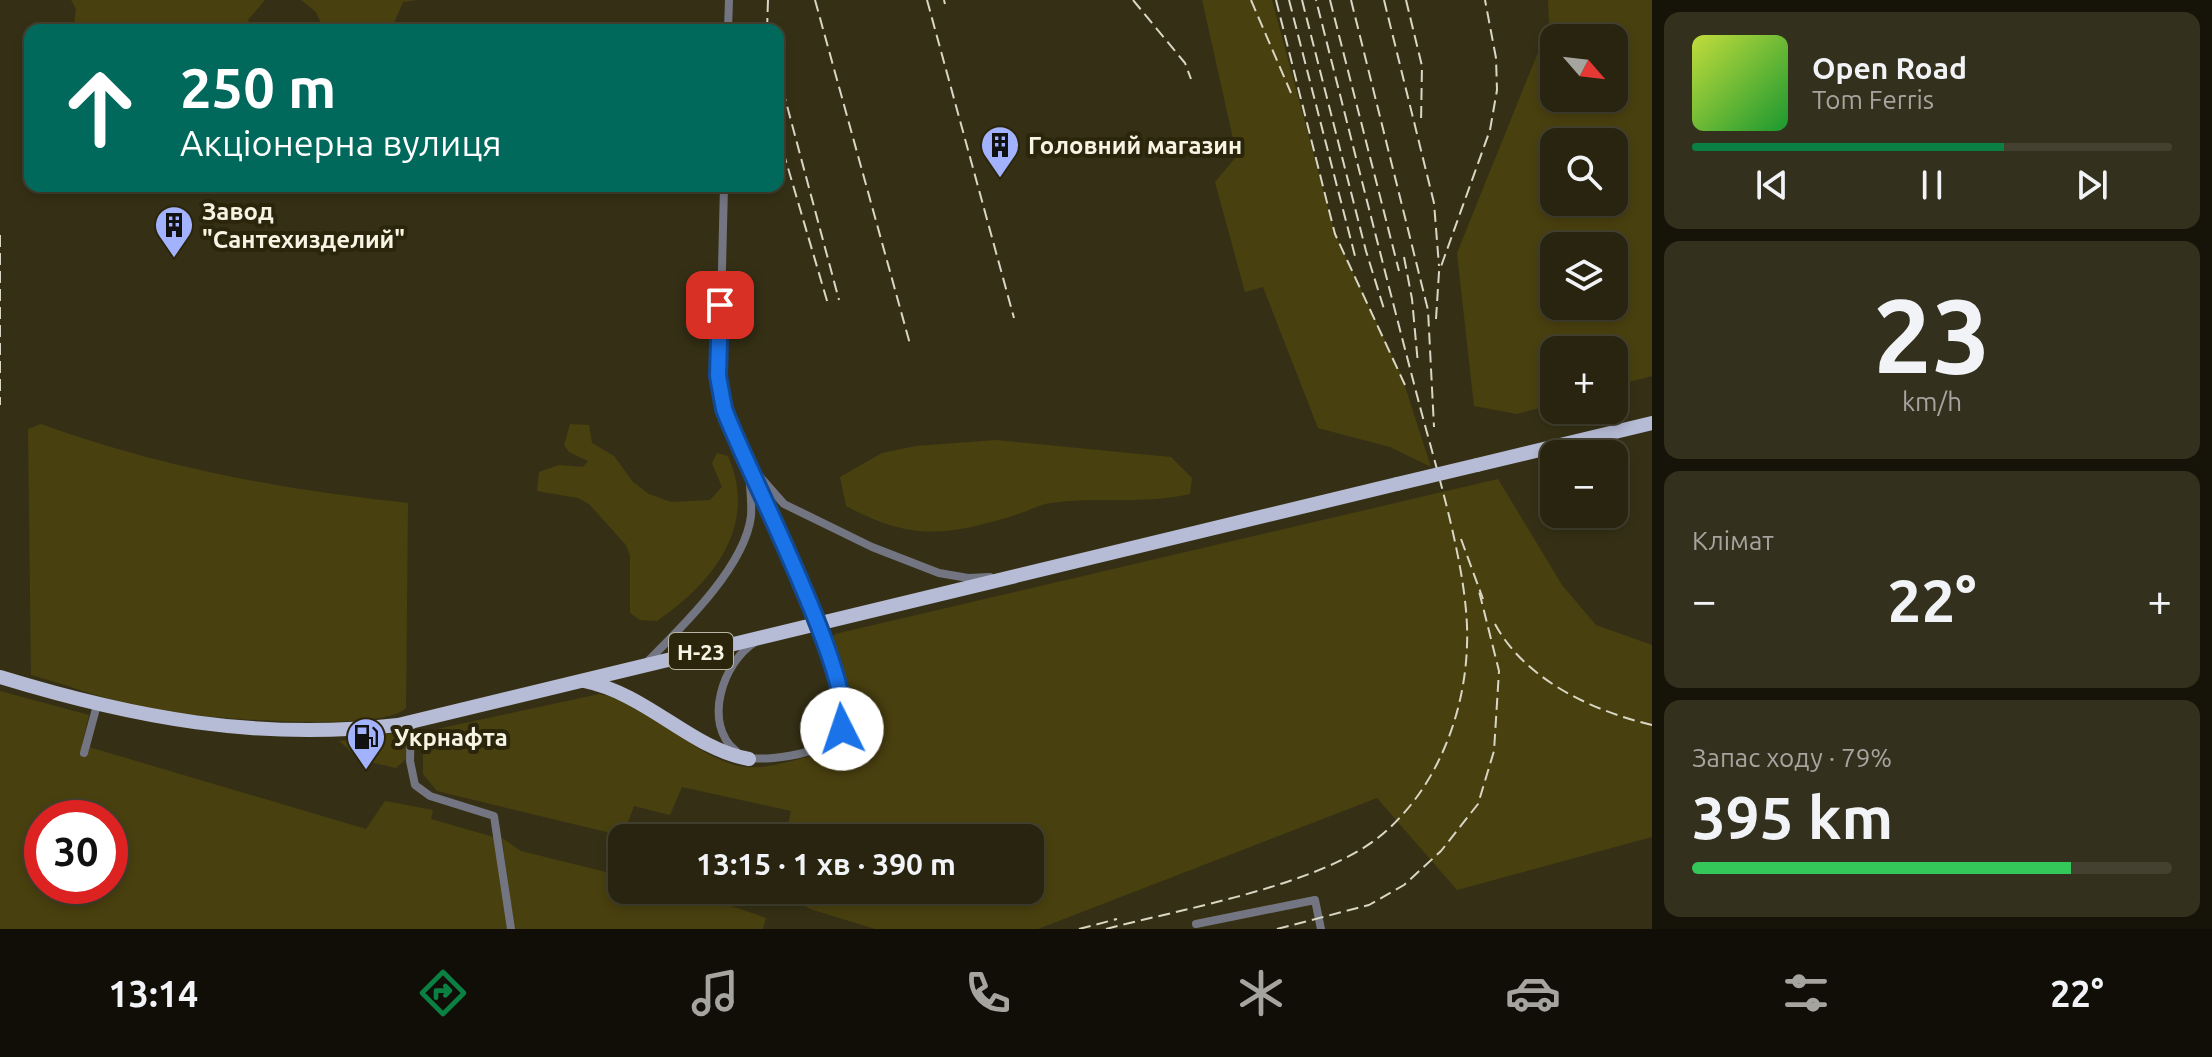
<!DOCTYPE html>
<html lang="uk">
<head>
<meta charset="utf-8">
<style>
	:root { --surface:#282410; --page:#34301e; --text:#f1f3f6; --muted:#a5a49f; --line:#444130; --accent:#0b8043 }
	body { margin:0; font-family:Ubuntu,sans-serif; background:var(--page); color:var(--text); height:100vh; display:flex; flex-direction:column; font-size:30px; white-space:nowrap }
	* { box-sizing:border-box; margin:0 }
	p { font-size:26px; color:var(--muted) }
	.icon { flex:none; width:44px; height:44px; fill:none; stroke:currentColor; stroke-width:2; stroke-linecap:round; stroke-linejoin:round }
	.map { position:relative; flex:1; overflow:hidden }
	.sheet { display:flex; flex-direction:column; gap:12px; padding:12px; background:#161409; width:560px }
	.sheet>* { flex:none }
	.banner { position:absolute; left:24px; top:24px; width:760px; height:168px; border-radius:16px; box-shadow:0 4px 12px #0003,0 0 0 2px var(--line); background:#00695c; color:#fff; overflow:hidden }
	.needle { width:52px; rotate:118deg }
	.fabs { position:absolute; left:1540px; top:24px; display:grid; gap:16px }
	.fabs a { display:grid; place-items:center; width:88px; height:88px; border-radius:16px; background:var(--surface); box-shadow:0 4px 12px #0003,0 0 0 2px var(--line); font-size:40px }
	.speed { position:absolute; left:24px; top:800px; display:flex; gap:16px; font-size:40px; font-weight:700; text-align:center }
	.speed>* { display:grid; place-content:center; width:104px; height:104px; border-radius:50%; background:var(--surface); box-shadow:0 4px 12px #0003,0 0 0 2px var(--line); line-height:1 }
	.speed .limit { border:12px solid #d22; background:#fff; color:#111 }
	.pin { position:absolute; display:grid; place-items:center; width:68px; height:68px; color:#fff; margin:-34px; border-radius:16px; box-shadow:0 4px 12px #0006 }
	.me { position:absolute; width:88px; margin:-44px; rotate:356deg; stroke-linejoin:round; filter:drop-shadow(0 0 6px #0008) }
	.turn { display:flex; align-items:center; gap:28px; height:168px; padding:0 24px; font-size:36px }
	.turn .icon { width:104px; height:104px; stroke-width:2.5 }
	.turn b { display:block; font-size:56px; line-height:68px }
	.big { font-size:60px; font-weight:700; line-height:1.1 }
	.sheet .widget { flex:1; display:flex; flex-direction:column; justify-content:center; gap:12px; min-width:0; padding:0 28px; border-radius:16px; background:var(--page) }
	.sheet .dial { align-items:center; gap:0 }
	.dial b { font-size:104px; line-height:1 }
	.song { display:flex; align-items:center; gap:24px }
	.cover { width:96px; height:96px; border-radius:12px; background:linear-gradient(135deg,hsl(70 70% 55%),hsl(130 70% 35%)) }
	.played { height:8px; border-radius:4px; background:linear-gradient(90deg,var(--accent) 65%,var(--line) 65%) }
	.keys { display:flex; justify-content:space-around; direction:ltr }
	.heat { display:flex; justify-content:space-between; align-items:center; font-size:44px; direction:ltr }
	.charge { height:12px; border-radius:6px; background:linear-gradient(90deg,#34c759 79%,var(--line) 0) }
	.trip { position:absolute; left:608px; top:824px; width:436px; height:80px; border-radius:16px; background:var(--surface); box-shadow:0 4px 12px #0003,0 0 0 2px var(--line); font-weight:700; line-height:80px; text-align:center }
	.tabs { display:flex; height:128px; justify-content:space-around; align-items:center; background:#100e06; color:var(--muted) }
	.tabs .icon { width:56px; height:56px }
	.tabs .active { color:var(--accent) }
	.tabs b { font-size:36px; color:var(--text) }
	main { display:flex; flex:1; min-height:0 }
	.map>svg:first-child { display:block }
	.green { fill:#49400f; fill-rule:evenodd }
	.lines { fill:none; stroke-linecap:round; stroke-linejoin:round }
	.minor { stroke:#737682; stroke-width:8 }
	.primary { stroke:#b6bcd5; stroke-width:14 }
	.rail { stroke:#d9d6c4; stroke-width:2; stroke-dasharray:12 6; stroke-linecap:butt }
	.minor-bridge { stroke:#737682; stroke-width:8 }
	.primary-bridge { stroke:#b6bcd5; stroke-width:14 }
	.route-casing { stroke:#114b97; stroke-width:20 }
	.route { stroke:#1a73e8; stroke-width:14 }
	.labels { text-anchor:middle; dominant-baseline:central; stroke-width:8; stroke-linejoin:round; paint-order:stroke }
	.shield { fill:#2b260b; stroke:#bab6a3; stroke-width:2 }
	.shield-label { font-size:22px; font-weight:bold; fill:#f7f4e4 }
	.poi-label { font-size:24px; font-weight:bold; fill:#f7f4e4; stroke:#2b260b; text-anchor:start }
</style>
</head>
<body>
<main>
<div class="map">
<svg width="1652" height="929" viewBox="0 0 1652 929">
	<rect width="100%" height="100%" fill="#353015"/>
	<g class="green">
		<polygon points="71,0 265,0 248,20 253,30 73,30 76,9"/>
		<polygon points="301,0 418,0 403,2 391,30 324,30 316,12"/>
		<polygon points="1202,0 1272,0 1335,234 1401,374 1431,467 1390,447 1318,428 1263,287 1245,292 1215,182 1237,156"/>
		<path d="M1548,0h104v376l-38,10v-36h-60v54l-37,10 -43,-8 -17,-153 92,-228zM1554,38h60v60h-60zM1554,142h60v60h-60zM1554,246h60v60h-60z"/>
		<path d="M41,424c118,43 242,66 367,79l-2,205c-25,26 -217,9 -256,1 -40,-8 -80,-23 -119,-34l-3,-246z"/>
		<path d="M570,424l19,1 3,18 22,13 19,26 16,12 22,8 39,-2 12,-13 -10,-24 5,-10 11,3c31,71 -16,127 -71,165l-17,-1 -10,-7v-57l-4,-11 -37,-41 -11,-6 -41,-7 2,-19 20,-7 24,2 5,-6 -19,-9 -5,-7z"/>
		<path d="M996,440l175,17 21,21 -2,16c-47,11 -94,2 -140,9 -14,3 -27,10 -41,14 -66,20 -101,22 -163,-11l-6,-29 42,-24 34,-7z"/>
		<path d="M1498,479l64,106 34,40 56,20v192l-195,53 -80,-92 -339,131h-163l-65,-20 -27,-19h247v-52h-245l6,-27 -109,-24 -12,28 -36,-9 -11,30 -186,-45 -14,-17v-35l14,-10 162,-35c54,8 88,60 140,72 23,5 50,-5 73,-10 64,-13 30,-76 18,-116l5,-6z"/>
		<path d="M0,691l89,24 -7,30 284,84 19,-28 48,9 -2,9 66,19 14,91h-511zM42,818h68v68h-68z"/>
		<polygon points="401,732 408,737 407,758 396,768 361,760 339,741"/>
		<path d="M502,838l19,13 101,25v14c51,0 96,10 144,28l-3,11h-249z"/>
	</g>
	<g class="lines">
		<g class="minor">
			<polyline points="728,30 729,0"/>
			<polyline points="724,186 719,390 730,426 807,601"/>
			<polyline points="754,470 784,504 872,547 939,573 968,578 990,577"/>
			<path d="M646,663c35,-35 99,-96 105,-147 1,-14 -1,-29 -2,-44"/>
			<polyline points="411,722 410,761 415,785 430,796 494,816 511,929"/>
			<path d="M736,751c-34,-27 -13,-89 19,-109"/>
			<polyline points="84,753 97,705"/>
			<path d="M748,758c25,3 95,-5 97,-39 1,-20 -9,-43 -15,-62"/>
			<polyline points="1196,924 1315,900 1321,929"/>
		</g>
		<g class="primary">
			<polyline points="1477,465 1652,423"/>
			<path d="M0,677c134,41 257,64 398,48l999,-241"/>
			<path d="M584,681c64,13 107,68 165,78"/>
		</g>
		<g class="rail">
			<polyline points="815,0 910,344"/>
			<polyline points="927,0 1014,318"/>
			<polyline points="944,0 945,4"/>
			<polyline points="1133,0 1185,63 1191,79"/>
			<polyline points="1251,0 1291,93"/>
			<polyline points="1276,0 1335,234 1405,385"/>
			<polyline points="1289,0 1355,256"/>
			<polyline points="1302,0 1366,251 1384,309"/>
			<polyline points="1330,0 1399,271"/>
			<polyline points="1351,0 1428,310 1434,427"/>
			<polyline points="1384,0 1434,203 1439,266"/>
			<polyline points="1406,0 1422,66 1421,123"/>
			<polyline points="767,30 768,0"/>
			<polyline points="778,72 839,300"/>
			<polyline points="778,134 828,304"/>
			<polyline points="0,235 0,405"/>
			<polyline points="1404,257 1412,299 1418,364"/>
			<polyline points="1436,319 1439,272 1490,130 1497,90 1496,58 1485,0"/>
			<polyline points="1461,539 1483,599"/>
			<path d="M1495,624c30,56 98,87 157,101"/>
			<polyline points="1079,929 1117,919"/>
			<path d="M1106,929c79,-21 211,-43 273,-92 56,-45 86,-121 88,-192 3,-70 -30,-173 -48,-242 -35,-134 -69,-269 -103,-403"/>
			<polyline points="1277,929 1369,905 1404,885 1441,851 1478,804 1494,751 1499,671 1479,591"/>
		</g>
		<polyline class="minor-bridge" points="807,601 830,657"/>
		<polyline class="primary-bridge" points="1397,484 1477,465"/>
	</g>
	<g class="lines">
		<g class="route-casing">
			<path id="route" d="M720,305l-2,71 6,33c21,58 134,273 118,320"/>
		</g>
		<use href="#route" class="route"/>
	</g>
	<defs>
		<g id="building-pin" transform="scale(2)"><path d="M0 17L-7.5 6A9.5 9.5 0 1 1 7.5 6Z" fill="#a3b2fd" stroke="#2b260b"/><path d="M-4-6H4V6H1V3H-1V6H-4ZM-2.5-4.3h1.7v1.8h-1.7ZM.8-4.3h1.7v1.8H.8ZM-2.5-1h1.7V.8h-1.7ZM.8-1h1.7V.8H.8Z" fill="#111"/></g>
		<g id="fuel-pin" transform="scale(2)"><path d="M0 17L-7.5 6A9.5 9.5 0 1 1 7.5 6Z" fill="#a3b2fd" stroke="#2b260b"/><path d="M-5.5-6h7V0h2V4h1.3V-2.5L3-4.5l.8-.8L6-3V5H2.5V1h-1V6h-7ZM-4.2-4.7v3.2H.2V-4.7Z" fill="#111"/></g>
	</defs>
	<g fill-rule="evenodd">
		<use href="#building-pin" x="1000" y="145"/>
		<use href="#building-pin" x="174" y="225"/>
		<use href="#fuel-pin" x="366" y="737"/>
	</g>
	<g class="labels">
		<rect class="shield" x="669" y="633" width="64" height="36" rx="6"/>
		<g class="shield-label">
			<text x="701" y="651">Н-23</text>
		</g>
		<g class="poi-label">
			<text x="1028" y="145">Головний магазин</text>
			<text x="202" y="211">Завод<tspan x="202" dy="28">"Сантехизделий"</tspan></text>
			<text x="394" y="737">Укрнафта</text>
		</g>
	</g>
</svg>
<div class="fabs">
<a><svg class="needle" viewBox="-14 -14 28 28"><path d="M0-13l5 13h-10z" fill="#e53935"/><path d="M0 13l5-13h-10z" fill="#a5a49f"/></svg></a>
<a><svg class="icon" aria-label="search" viewBox="0 0 24 24"><circle cx="10" cy="10" r="6"/><path d="M15 15l6 6"/></svg></a>
<a><svg class="icon" aria-label="layers" viewBox="0 0 24 24"><path d="M12 4l9 5-9 5-9-5zM3 14l9 5 9-5"/></svg></a>
<a>+</a>
<a>−</a>
</div>
<div class="speed"><div class="limit">30</div></div>
<div class="pin" style="left:720px;top:305px;background:#d93025"><svg class="icon" aria-label="arrive" viewBox="0 0 24 24"><path d="M6 21V4h12l-3 4 3 4H6"/></svg></div>
<svg class="me" style="left:842px;top:729px" viewBox="-20 -20 40 40"><circle r="19" fill="#fff"/><path d="M0-13L10 11 0 6-10 11z" fill="#1a73e8"/></svg>
<div class="trip">13:15 · 1 хв · 390 m</div>
<div class="banner">
<div class="turn"><svg class="icon" aria-label="ahead" viewBox="0 0 24 24"><path d="M12 20V5M6 11l6-6 6 6"/></svg><div><b>250 m</b>Акціонерна вулиця</div></div>
</div>
</div>
<section class="sheet">
<div class="widget">
<div class="song"><i class="cover"></i><div><b>Open Road</b><p>Tom Ferris</p></div></div>
<div class="played"></div>
<div class="keys"><svg class="icon" aria-label="previous" viewBox="0 0 24 24"><path d="M18 5L8 12l10 7zM5 5v14"/></svg><svg class="icon" aria-label="pause" viewBox="0 0 24 24"><path d="M8 5v14M16 5v14"/></svg><svg class="icon" aria-label="next" viewBox="0 0 24 24"><path d="M6 5l10 7-10 7zM19 5v14"/></svg></div>
</div>
<div class="widget dial"><b>23</b><p>km/h</p></div>
<div class="widget"><p>Клімат</p>
<div class="heat"><a>−</a><b class="big">22°</b><a>+</a></div>
</div>
<div class="widget"><p>Запас ходу · 79%</p><b class="big">395 km</b><div class="charge"></div></div>
</section>
</main>
<nav class="tabs">
<b>13:14</b>
<svg class="icon active" aria-label="directions" viewBox="0 0 24 24"><path d="M12 3l9 9-9 9-9-9zM9 14v-3h6M13 9l2 2-2 2"/></svg>
<svg class="icon" aria-label="music" viewBox="0 0 24 24"><path d="M9 18V5l10-2v13"/><circle cx="6" cy="18" r="3"/><circle cx="16" cy="16" r="3"/></svg>
<svg class="icon" aria-label="phone" viewBox="0 0 24 24"><path d="M5 4h4l2 5-3 2q2 4 5 5l2-3 5 2v4C11 20 4 13 5 4z"/></svg>
<svg class="icon" aria-label="climate" viewBox="0 0 24 24"><path d="M12 3v18M4 7l16 10M4 17L20 7"/></svg>
<svg class="icon" aria-label="car" viewBox="0 0 24 24"><path d="M5 17H2v-5l4-1 3-4h7l3 4 3 1v5h-3M9 17h6M6 11h13"/><circle cx="7" cy="17" r="2"/><circle cx="17" cy="17" r="2"/></svg>
<svg class="icon" aria-label="filters" viewBox="0 0 24 24"><path d="M4 7h16M4 17h16"/><circle cx="9" cy="7" r="2"/><circle cx="15" cy="17" r="2"/></svg>
<b>22°</b>
</nav>
</body>
</html>
